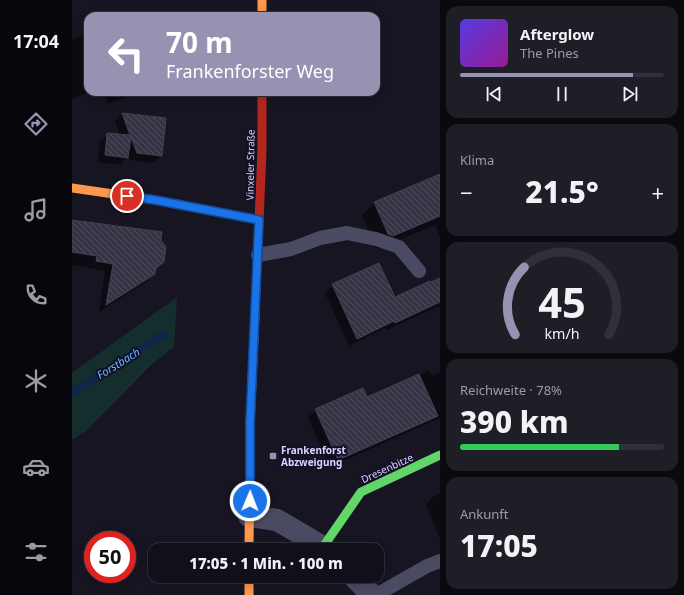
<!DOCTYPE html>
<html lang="de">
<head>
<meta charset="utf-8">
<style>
	:root { --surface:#11101a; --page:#1e1e27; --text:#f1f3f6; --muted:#9c9da2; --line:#303039; --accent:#9592b2 }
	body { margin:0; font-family:"Noto Sans",sans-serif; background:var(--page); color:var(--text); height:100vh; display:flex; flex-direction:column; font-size:15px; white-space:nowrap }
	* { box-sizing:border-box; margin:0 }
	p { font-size:13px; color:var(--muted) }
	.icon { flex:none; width:22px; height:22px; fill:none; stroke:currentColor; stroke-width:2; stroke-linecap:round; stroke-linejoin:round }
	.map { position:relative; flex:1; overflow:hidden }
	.details { display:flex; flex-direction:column; gap:6px; padding:6px; background:#09090e; width:244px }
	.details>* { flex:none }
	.guide { position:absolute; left:12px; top:12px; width:296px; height:84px; border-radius:12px; box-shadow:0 2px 10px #0003,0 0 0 1px var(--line); background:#9592b2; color:#fff; overflow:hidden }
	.speed { position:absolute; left:12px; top:531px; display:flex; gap:8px; font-size:20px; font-weight:700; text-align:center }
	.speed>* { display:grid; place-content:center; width:52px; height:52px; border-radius:50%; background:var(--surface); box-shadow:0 2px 10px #0003,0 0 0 1px var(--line); line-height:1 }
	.speed .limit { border:6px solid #d22; background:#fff; color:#111 }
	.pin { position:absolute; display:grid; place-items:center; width:34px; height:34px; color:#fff; margin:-17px; border:2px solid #fff; border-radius:50%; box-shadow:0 1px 4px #0007 }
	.me { position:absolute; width:44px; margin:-22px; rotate:1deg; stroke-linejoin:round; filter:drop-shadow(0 0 3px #0008) }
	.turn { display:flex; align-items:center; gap:14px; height:84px; padding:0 16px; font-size:18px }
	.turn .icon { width:52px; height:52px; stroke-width:2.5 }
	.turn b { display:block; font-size:28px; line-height:34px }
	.big { font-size:30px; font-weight:800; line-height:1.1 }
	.details .widget { flex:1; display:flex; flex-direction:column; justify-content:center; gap:6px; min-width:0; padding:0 14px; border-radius:12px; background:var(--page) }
	.details .dial { align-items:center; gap:0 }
	.dial svg { height:104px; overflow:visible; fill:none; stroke:var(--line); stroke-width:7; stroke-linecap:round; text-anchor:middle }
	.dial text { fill:var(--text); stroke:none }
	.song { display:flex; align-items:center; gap:12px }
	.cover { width:48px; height:48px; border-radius:6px; background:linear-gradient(135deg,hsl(250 70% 55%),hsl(300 70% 35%)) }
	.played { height:4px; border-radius:2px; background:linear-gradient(90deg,var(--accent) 85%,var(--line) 85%) }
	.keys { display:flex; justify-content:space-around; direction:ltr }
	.heat { display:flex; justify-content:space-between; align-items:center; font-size:22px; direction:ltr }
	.charge { height:6px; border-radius:3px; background:linear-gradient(90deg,#34c759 78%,var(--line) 0) }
	.trip { position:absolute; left:76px; top:543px; width:236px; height:40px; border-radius:12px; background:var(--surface); box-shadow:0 2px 10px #0003,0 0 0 1px var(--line); font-weight:800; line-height:40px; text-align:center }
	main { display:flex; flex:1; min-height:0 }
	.menu { display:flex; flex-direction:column; width:72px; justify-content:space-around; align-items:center; background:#07060a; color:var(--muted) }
	.menu .icon { width:28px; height:28px }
	.menu .current { color:var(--accent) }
	.menu b { font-size:18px; color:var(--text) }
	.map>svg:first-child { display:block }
	.green { fill:#142d2d }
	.shadow { fill:#0007 }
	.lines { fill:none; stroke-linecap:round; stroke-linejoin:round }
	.stream { stroke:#0f2648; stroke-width:8 }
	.building { fill:url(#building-back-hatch); stroke:#434055 }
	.lane { stroke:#4a4a63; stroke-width:14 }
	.street { stroke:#4a4a63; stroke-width:22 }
	.fast { stroke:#63d668; stroke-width:9 }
	.slow { stroke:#ff974d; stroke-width:9 }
	.jam { stroke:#b3261e; stroke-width:9 }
	.route-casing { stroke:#114b97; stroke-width:10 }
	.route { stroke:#1a73e8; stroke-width:7 }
	.poi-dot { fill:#9592b2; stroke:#131027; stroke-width:1.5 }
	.labels { text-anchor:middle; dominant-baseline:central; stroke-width:4; stroke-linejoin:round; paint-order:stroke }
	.street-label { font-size:10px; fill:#d9d6ff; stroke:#131027 }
	.poi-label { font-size:10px; font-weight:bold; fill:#d9d6ff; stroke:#131027; text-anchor:start }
	.water-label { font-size:11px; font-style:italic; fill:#64bdff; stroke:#131027 }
</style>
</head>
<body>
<main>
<nav class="menu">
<b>17:04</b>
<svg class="icon current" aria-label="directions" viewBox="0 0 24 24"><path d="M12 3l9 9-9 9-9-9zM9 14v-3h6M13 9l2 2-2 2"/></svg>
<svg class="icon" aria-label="music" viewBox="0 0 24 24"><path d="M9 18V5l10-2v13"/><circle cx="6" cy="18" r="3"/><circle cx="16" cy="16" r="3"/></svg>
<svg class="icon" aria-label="phone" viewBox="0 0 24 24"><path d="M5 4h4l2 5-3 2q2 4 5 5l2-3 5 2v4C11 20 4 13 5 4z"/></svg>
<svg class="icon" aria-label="climate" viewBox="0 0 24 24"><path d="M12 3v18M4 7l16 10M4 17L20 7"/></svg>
<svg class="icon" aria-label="car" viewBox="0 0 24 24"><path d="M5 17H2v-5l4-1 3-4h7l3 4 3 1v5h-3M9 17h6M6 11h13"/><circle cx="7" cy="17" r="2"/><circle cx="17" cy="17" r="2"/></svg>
<svg class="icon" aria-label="filters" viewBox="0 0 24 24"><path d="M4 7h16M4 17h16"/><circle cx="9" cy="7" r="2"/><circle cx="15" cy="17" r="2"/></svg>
</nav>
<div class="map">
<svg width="368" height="595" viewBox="0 0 368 595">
	<defs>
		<pattern id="building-back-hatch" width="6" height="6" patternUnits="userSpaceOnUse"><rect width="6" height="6" fill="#353344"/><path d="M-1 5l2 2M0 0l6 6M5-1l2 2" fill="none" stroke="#525060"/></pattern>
	</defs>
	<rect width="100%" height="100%" fill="#171522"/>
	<polygon class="green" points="105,297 102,347 81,363 13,432 0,440 0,373"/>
	<g class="shadow">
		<polygon points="13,35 16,42 16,92 18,92 0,99 0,40"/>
		<polygon points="31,92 68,92 36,104"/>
		<polygon points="50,114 93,119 89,156 81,163 58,160 56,156 48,165 26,162 28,141 36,134 48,135 43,121"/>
		<polygon points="368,175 368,237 363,225 307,248 303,247 290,215 303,203"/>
		<polygon points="0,219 8,220 8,222 88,240 91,262 83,269 82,274 74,282 27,312 33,271 0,265"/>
		<polygon points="368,279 368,308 367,306 315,330 313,328 277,346 253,293 261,285 322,298"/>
		<polygon points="357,370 360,376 368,372 368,418 258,467 236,417 244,410 295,399"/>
		<polygon points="368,494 368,539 354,505 362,496"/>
	</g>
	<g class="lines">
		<polyline class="stream" points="0,393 92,334"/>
	</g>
	<g class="building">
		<polygon points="50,113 94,118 90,156 65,153 59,137 56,158 33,155 35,133 58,135"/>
		<polygon points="368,174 368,216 321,236 316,234 302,202"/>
		<polygon points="0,220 90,232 89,240 94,247 92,262 84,268 83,274 34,305 41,264 24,261 25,256 0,252"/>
		<polygon points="307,263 323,297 358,281 359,282 368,278 368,302 323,323 322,321 285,339 260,284"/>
		<polygon points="347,374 366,416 266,460 243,409 291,388 295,397"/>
	</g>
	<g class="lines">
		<g class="lane">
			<polyline points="186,255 219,249 248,238 275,233 304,239 327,247 347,271"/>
			<polyline points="304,595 355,566 368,561"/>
		</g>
		<g class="street">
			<polyline points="177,516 205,520 251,547 254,550"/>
			<polyline points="281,576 300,595"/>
		</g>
		<polyline class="fast" points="251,547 289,492 368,455"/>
		<g class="slow">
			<polyline points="190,0 190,16"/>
			<polyline points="0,188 83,200 187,220"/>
			<polyline points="177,550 178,425 183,315"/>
			<polyline points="177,576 177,595"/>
		</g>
		<polyline class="jam" points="183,315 190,151 190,92"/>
	</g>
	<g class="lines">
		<g class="route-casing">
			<polyline id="route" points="55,196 83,200 187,220 178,425 178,501"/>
		</g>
		<use href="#route" class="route"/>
	</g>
	<rect class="poi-dot" x="197" y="452" width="8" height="8" rx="2"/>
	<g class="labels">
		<g class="street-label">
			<text transform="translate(178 165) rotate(-89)">Vinxeler Straße</text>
			<text transform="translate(315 468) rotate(-25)">Dresenbitze</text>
		</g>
		<g class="poi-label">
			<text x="209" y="450">Frankenforst<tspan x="209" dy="12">Abzweigung</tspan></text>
		</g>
		<g class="water-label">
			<text transform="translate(46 363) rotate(-32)">Forstbach</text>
		</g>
	</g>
</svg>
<div class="speed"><div class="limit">50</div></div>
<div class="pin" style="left:55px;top:196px;background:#d93025"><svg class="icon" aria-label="arrive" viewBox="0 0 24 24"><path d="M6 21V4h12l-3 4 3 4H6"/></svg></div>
<svg class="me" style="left:178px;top:501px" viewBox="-20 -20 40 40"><circle r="17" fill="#1a73e8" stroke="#fff" stroke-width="3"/><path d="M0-11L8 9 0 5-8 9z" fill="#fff"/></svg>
<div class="trip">17:05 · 1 Min. · 100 m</div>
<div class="guide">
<div class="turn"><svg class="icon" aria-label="left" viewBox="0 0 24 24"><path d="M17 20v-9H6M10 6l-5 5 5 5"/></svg><div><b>70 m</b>Frankenforster Weg</div></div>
</div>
</div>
<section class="details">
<div class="widget">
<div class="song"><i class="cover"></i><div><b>Afterglow</b><p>The Pines</p></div></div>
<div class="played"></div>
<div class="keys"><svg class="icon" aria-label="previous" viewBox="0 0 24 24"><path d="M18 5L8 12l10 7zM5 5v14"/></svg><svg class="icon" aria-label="pause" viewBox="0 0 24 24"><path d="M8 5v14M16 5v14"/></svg><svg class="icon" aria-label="next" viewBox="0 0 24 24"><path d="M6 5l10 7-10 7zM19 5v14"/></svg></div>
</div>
<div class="widget"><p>Klima</p>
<div class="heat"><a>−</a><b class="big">21.5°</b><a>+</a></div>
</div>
<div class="widget dial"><svg viewBox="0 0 100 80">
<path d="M14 69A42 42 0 1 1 86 69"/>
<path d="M14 69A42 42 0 0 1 21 17" stroke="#9592b2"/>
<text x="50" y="56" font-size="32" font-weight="700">45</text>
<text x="50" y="72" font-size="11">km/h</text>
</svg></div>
<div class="widget"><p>Reichweite · 78%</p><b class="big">390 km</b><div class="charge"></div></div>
<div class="widget"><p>Ankunft</p><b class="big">17:05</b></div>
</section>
</main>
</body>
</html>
